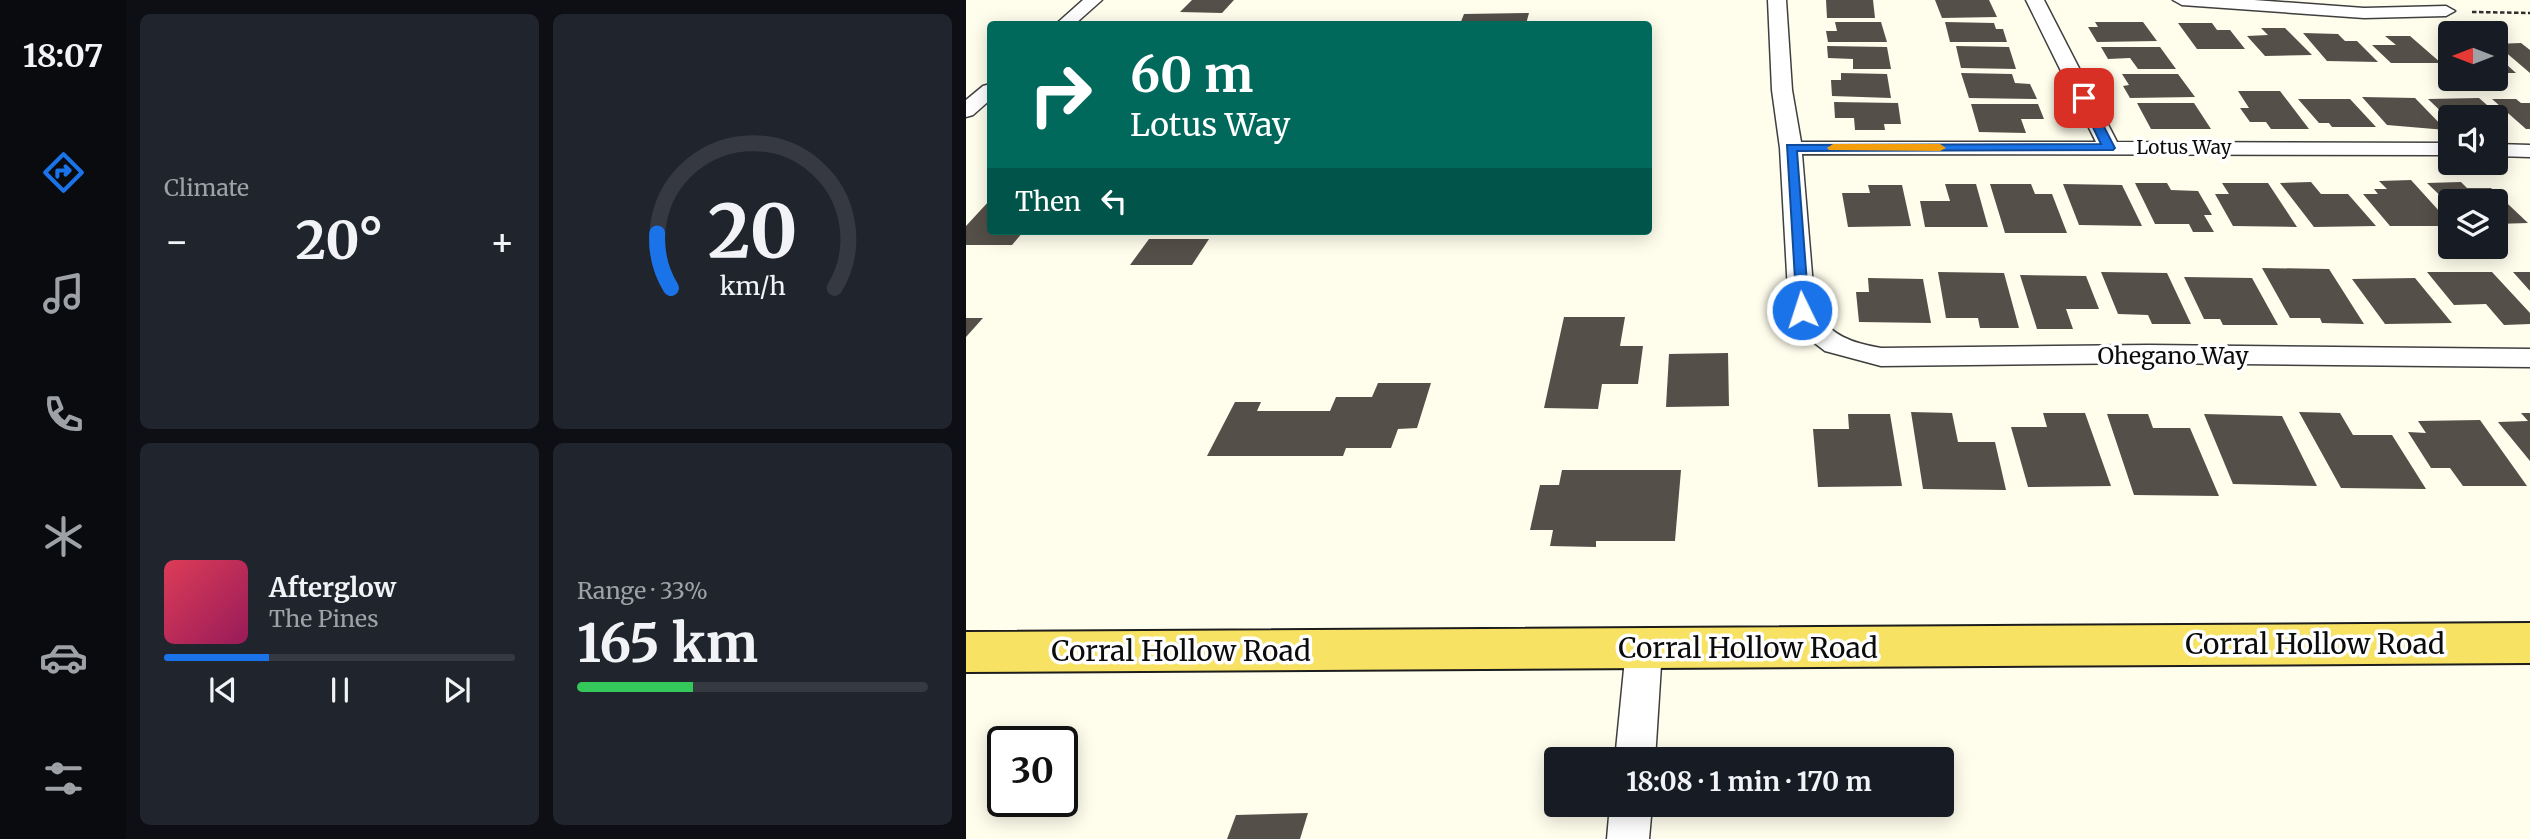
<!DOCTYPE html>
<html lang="en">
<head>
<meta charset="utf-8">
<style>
	:root { --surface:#171b24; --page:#20242c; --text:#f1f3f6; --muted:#9ea1a6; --line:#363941; --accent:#1a73e8 }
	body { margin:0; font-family:Merriweather,serif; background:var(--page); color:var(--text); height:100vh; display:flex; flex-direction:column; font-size:26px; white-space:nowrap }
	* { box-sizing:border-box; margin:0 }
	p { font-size:23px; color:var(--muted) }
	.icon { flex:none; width:38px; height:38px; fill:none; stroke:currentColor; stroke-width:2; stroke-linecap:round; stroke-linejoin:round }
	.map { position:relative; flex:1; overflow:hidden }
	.panel { display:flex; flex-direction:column; gap:14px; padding:14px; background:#0d0f14; width:840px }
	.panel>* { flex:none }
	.banner { position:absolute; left:21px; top:21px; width:665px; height:214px; border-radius:7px; box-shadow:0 4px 18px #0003; background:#00695c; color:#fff; overflow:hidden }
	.needle { width:46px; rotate:270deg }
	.fabs { position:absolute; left:1472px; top:21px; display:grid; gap:14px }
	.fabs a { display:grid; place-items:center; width:70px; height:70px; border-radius:7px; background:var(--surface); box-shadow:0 4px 18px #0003; font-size:35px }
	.speed { position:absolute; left:21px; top:726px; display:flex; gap:14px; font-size:35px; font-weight:700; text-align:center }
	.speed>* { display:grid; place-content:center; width:91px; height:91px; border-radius:50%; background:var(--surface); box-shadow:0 4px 18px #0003; line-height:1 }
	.speed .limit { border:4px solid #111; border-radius:10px; background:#fff; color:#111 }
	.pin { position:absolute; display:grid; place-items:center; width:60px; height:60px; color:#fff; margin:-30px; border-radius:14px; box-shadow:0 4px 10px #0006 }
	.me { position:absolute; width:77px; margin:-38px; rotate:356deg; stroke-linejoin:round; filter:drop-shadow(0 0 5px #0008) }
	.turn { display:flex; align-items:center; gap:24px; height:147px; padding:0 28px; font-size:32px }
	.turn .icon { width:91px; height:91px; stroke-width:2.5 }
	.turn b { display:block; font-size:49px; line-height:60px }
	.then { display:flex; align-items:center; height:66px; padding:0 28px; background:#0003; gap:14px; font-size:26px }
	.big { font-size:52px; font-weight:700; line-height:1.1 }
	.panel .card { flex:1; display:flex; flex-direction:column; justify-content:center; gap:10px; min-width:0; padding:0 24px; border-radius:10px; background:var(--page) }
	.panel .dial { align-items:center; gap:0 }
	.dial svg { height:182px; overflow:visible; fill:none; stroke:var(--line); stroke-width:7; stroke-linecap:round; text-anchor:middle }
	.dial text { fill:var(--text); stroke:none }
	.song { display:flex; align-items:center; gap:21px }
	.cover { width:84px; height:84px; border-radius:10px; background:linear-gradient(135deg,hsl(350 70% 55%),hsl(330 70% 35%)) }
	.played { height:7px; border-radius:4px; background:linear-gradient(90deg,var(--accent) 30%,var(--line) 30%) }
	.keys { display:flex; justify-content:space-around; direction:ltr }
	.heat { display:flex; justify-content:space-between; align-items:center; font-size:38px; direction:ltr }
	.charge { height:10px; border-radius:5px; background:linear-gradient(90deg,#34c759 33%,var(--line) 0) }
	.panel .tiles { flex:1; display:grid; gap:14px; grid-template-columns:repeat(2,1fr) }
	.trip { position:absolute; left:578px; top:747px; width:410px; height:70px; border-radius:7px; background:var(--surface); box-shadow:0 4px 18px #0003; font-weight:700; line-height:70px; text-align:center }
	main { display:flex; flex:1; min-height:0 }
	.dock { display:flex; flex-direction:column; width:126px; justify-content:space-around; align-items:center; background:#090b0e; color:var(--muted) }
	.dock .icon { width:49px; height:49px }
	.dock .on { color:var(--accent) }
	.dock b { font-size:32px; color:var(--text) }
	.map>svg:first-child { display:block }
	.building { fill:#554f49 }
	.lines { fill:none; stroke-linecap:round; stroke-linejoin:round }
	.minor-casing { stroke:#3f3f3f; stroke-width:3 }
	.primary-casing { stroke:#1d1d1d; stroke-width:4 }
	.path { stroke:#2e2e2e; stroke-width:2.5; stroke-dasharray:4.5 2.5; stroke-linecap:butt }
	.minor { fill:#fff; fill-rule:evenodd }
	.primary { fill:#f7e264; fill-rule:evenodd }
	.route { fill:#1a73e8; stroke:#114b97; stroke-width:2 }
	.slow { fill:#f59e0b }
	.labels { text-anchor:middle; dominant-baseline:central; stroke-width:7; stroke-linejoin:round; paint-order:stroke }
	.far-street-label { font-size:19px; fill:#0c0c0c; stroke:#fff }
	.street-label { font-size:23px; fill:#0c0c0c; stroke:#fff }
	.near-street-label { font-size:28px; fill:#0c0c0c; stroke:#fff }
</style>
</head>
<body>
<main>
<nav class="dock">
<b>18:07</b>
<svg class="icon on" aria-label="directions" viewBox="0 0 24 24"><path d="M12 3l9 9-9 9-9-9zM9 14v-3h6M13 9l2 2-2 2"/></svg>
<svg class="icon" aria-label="music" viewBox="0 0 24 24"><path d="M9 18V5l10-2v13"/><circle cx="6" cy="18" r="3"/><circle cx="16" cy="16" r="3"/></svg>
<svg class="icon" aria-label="phone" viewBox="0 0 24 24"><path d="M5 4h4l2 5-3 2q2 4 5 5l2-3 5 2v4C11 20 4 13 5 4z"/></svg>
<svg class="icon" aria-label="climate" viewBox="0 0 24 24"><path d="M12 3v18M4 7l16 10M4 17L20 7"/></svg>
<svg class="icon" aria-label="car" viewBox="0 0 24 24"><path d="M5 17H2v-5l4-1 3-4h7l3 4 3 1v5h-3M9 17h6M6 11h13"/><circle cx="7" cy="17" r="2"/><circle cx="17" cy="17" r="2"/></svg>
<svg class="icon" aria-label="filters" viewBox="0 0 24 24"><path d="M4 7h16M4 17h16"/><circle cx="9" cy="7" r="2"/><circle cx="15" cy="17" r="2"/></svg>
</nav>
<section class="panel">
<div class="tiles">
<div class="card"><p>Climate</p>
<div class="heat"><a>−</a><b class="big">20°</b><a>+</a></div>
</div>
<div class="card dial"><svg viewBox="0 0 100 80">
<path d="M14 69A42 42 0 1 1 86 69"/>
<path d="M14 69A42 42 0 0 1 8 45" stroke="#1a73e8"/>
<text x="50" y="56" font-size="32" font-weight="700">20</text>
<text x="50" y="72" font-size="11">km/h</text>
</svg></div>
<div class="card">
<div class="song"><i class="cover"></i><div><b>Afterglow</b><p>The Pines</p></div></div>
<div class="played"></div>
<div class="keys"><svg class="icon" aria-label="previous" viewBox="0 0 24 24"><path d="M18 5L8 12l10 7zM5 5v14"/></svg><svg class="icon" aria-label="pause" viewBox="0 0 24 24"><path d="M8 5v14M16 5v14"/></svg><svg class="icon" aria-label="next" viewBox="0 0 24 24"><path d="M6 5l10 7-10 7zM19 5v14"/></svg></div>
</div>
<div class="card"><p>Range · 33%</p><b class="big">165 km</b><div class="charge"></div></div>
</div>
</section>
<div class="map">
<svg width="1564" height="839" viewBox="0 0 1564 839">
	<rect width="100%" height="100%" fill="#fffdec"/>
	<g class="building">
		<polygon points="226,0 268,0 256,13 214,12"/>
		<polygon points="860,0 907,0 909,18 861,18"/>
		<polygon points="969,0 1023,0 1031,17 976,18"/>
		<polygon points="563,13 560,24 494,24 498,14"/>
		<polygon points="869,22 915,22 921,42 862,42 860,31 871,31"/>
		<polygon points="979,22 1028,23 1030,29 1037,29 1041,42 984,42"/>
		<polygon points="1129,22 1177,22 1191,41 1131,42 1122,27 1132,27"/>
		<polygon points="1212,23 1246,23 1251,30 1264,30 1279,49 1231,49"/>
		<polygon points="1295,28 1319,28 1346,55 1299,56 1281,36 1302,35"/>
		<polygon points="1337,33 1372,34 1379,41 1391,41 1412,62 1361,61"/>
		<polygon points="1419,36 1444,36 1475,63 1425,63 1406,45 1430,45"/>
		<polygon points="1555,43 1564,50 1564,73 1530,44"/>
		<polygon points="861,46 921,47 925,69 887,69 887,59 862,58"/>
		<polygon points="990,46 1043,47 1050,69 995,68"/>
		<polygon points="1135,47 1194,47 1210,69 1172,69 1164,58 1142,59"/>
		<polygon points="1530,55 1550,73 1530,73"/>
		<polygon points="875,73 921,74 925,98 866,96 865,80 875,80"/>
		<polygon points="995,73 1046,74 1049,83 1064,84 1071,99 1003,98"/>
		<polygon points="1156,74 1212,74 1229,97 1164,98 1157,86 1163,85"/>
		<polygon points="1272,91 1314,91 1343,129 1305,129 1300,122 1284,122 1274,108 1283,108"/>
		<polygon points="1396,97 1449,98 1480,130 1421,125"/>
		<polygon points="1513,98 1537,119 1484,117 1484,120 1462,99"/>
		<polygon points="1332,99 1384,99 1410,127 1366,127 1363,123 1353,123"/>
		<polygon points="1526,99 1550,99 1555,103 1564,103 1564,129 1560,129"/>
		<polygon points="868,102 932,103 935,124 918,124 919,130 889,130 888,118 869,118"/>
		<polygon points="1171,103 1228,103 1245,129 1185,129"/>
		<polygon points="1005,104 1072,104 1078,119 1055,119 1060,133 1013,132"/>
		<polygon points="1445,180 1484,223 1484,226 1424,226 1397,194 1412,194 1408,189 1421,189 1413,181"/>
		<polygon points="1345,182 1355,194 1382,194 1410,226 1348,227 1314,183"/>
		<polygon points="1495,182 1501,188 1525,188 1562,223 1530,224 1530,201 1484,201 1484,205 1461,183"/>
		<polygon points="1169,183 1201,183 1205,190 1232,191 1246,215 1238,215 1248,232 1227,232 1223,224 1189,224"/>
		<polygon points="1256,183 1302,183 1331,227 1267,226 1249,194 1263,194"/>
		<polygon points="979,184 1010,184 1022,227 959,227 954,201 984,201"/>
		<polygon points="1024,184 1065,184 1069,194 1086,194 1101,233 1039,233"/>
		<polygon points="1097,184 1156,185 1176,226 1113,225"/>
		<polygon points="902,185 936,185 945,226 882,227 876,193 904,193"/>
		<polygon points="24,200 24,231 58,231 46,245 0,245 0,226"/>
		<polygon points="183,239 243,239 226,265 164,265"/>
		<polygon points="1296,268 1363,269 1398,324 1356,323 1354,318 1324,318"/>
		<polygon points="972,272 1038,273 1053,328 1014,328 1012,318 980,318"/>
		<polygon points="1135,272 1201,273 1225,324 1186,324 1182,315 1152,314"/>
		<polygon points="1461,272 1526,272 1564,313 1564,324 1538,325 1520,304 1488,305"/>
		<polygon points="1547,272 1564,272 1564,291"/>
		<polygon points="1054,275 1120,276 1133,309 1100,309 1107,329 1071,329"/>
		<polygon points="1218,277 1286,278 1312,325 1257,325 1254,319 1238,319"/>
		<polygon points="902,278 957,279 965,323 893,322 890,292 903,292"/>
		<polygon points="1449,278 1486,323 1419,324 1386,279"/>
		<polygon points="598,317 659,317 654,346 677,346 672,384 636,384 632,409 578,408"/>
		<polygon points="0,318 17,318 0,337"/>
		<polygon points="762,353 763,406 700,407 703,354"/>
		<polygon points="412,383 465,383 451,428 432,429 425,448 380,448 377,456 241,456 269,402 295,402 291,411 364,411 370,397 406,397"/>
		<polygon points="945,412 986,413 992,442 1029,442 1040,490 957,489"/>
		<polygon points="1333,412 1374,413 1387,435 1426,435 1460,489 1375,488"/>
		<polygon points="1077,413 1119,413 1145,486 1062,487 1045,427 1081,427"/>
		<polygon points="1555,413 1564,413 1564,461 1532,422 1562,421"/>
		<polygon points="882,414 924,414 936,486 852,487 847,429 883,429"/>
		<polygon points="1141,414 1182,414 1187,428 1224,428 1253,496 1168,495"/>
		<polygon points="1238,414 1316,416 1351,486 1267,484"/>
		<polygon points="1514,420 1561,486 1497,486 1484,468 1465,468 1442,432 1460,433 1452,421"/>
		<polygon points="596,470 715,470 709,541 630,541 630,547 584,546 587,530 564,530 574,485 593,485"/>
		<polygon points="342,813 334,839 261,839 270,815"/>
	</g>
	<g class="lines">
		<g class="minor-casing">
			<g id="minor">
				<polygon points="117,0 136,0 109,24 90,24"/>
				<path d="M802,0h18l6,90 9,52h295l-70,-142h18l73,142 333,1v12l-648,-1 13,156c16,26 37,33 66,38l268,-3 381,4v18l-381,-4 -268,3 -56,-15 -17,-13 -19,-28 -9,-162 -8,-58z"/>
				<polygon points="1207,0 1288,0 1398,8 1480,6 1489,11 1480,16 1398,18 1216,5"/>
				<polygon points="24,84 24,100 7,115 0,117 0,100 17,86"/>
				<polygon points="1530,144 1564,145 1564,157 1530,156"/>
				<polygon points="678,633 691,638 696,649 689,760 649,760 660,649 665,638"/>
				<polygon points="644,805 686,805 683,839 641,839"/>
			</g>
		</g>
		<g class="primary-casing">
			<polygon id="primary" points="1564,623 1564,663 0,672 0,632"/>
		</g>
		<polyline class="path" points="1506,12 1564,13"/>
		<use href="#minor" class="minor"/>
		<use href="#primary" class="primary"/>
	</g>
	<polygon class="route" points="1114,96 1123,98 1149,148 1147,150 831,151 843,310 836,314 831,313 821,145 1135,144 1113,98"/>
	<polygon class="slow" points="867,144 974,144 980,148 974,151 863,150 861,148"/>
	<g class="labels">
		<g class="far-street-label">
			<text x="1218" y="147">Lotus Way</text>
		</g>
		<g class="street-label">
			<text x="1207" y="355">Ohegano Way</text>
		</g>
		<g class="near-street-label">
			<text x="1349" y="644">Corral Hollow Road</text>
			<text x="782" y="648">Corral Hollow Road</text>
			<text x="215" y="651">Corral Hollow Road</text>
		</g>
	</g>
</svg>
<div class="fabs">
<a><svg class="needle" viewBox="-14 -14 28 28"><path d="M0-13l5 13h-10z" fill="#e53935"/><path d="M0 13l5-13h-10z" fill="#9ea1a6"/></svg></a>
<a><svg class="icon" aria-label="sound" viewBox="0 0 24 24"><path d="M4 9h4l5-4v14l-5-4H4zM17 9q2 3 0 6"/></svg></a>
<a><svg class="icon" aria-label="layers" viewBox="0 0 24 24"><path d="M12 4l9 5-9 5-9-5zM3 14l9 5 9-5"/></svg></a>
</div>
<div class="speed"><div class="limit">30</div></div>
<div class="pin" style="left:1118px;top:98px;background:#d93025"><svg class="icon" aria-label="arrive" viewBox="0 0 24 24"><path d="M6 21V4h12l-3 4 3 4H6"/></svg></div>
<svg class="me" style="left:836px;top:310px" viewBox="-20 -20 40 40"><circle r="17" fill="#1a73e8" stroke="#fff" stroke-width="3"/><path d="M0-11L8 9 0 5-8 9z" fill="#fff"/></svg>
<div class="trip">18:08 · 1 min · 170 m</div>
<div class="banner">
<div class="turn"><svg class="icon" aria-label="right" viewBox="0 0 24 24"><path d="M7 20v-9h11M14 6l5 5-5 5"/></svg><div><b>60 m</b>Lotus Way</div></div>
<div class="then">Then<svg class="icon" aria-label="left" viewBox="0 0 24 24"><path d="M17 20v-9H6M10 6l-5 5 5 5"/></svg></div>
</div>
</div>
</main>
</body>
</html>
